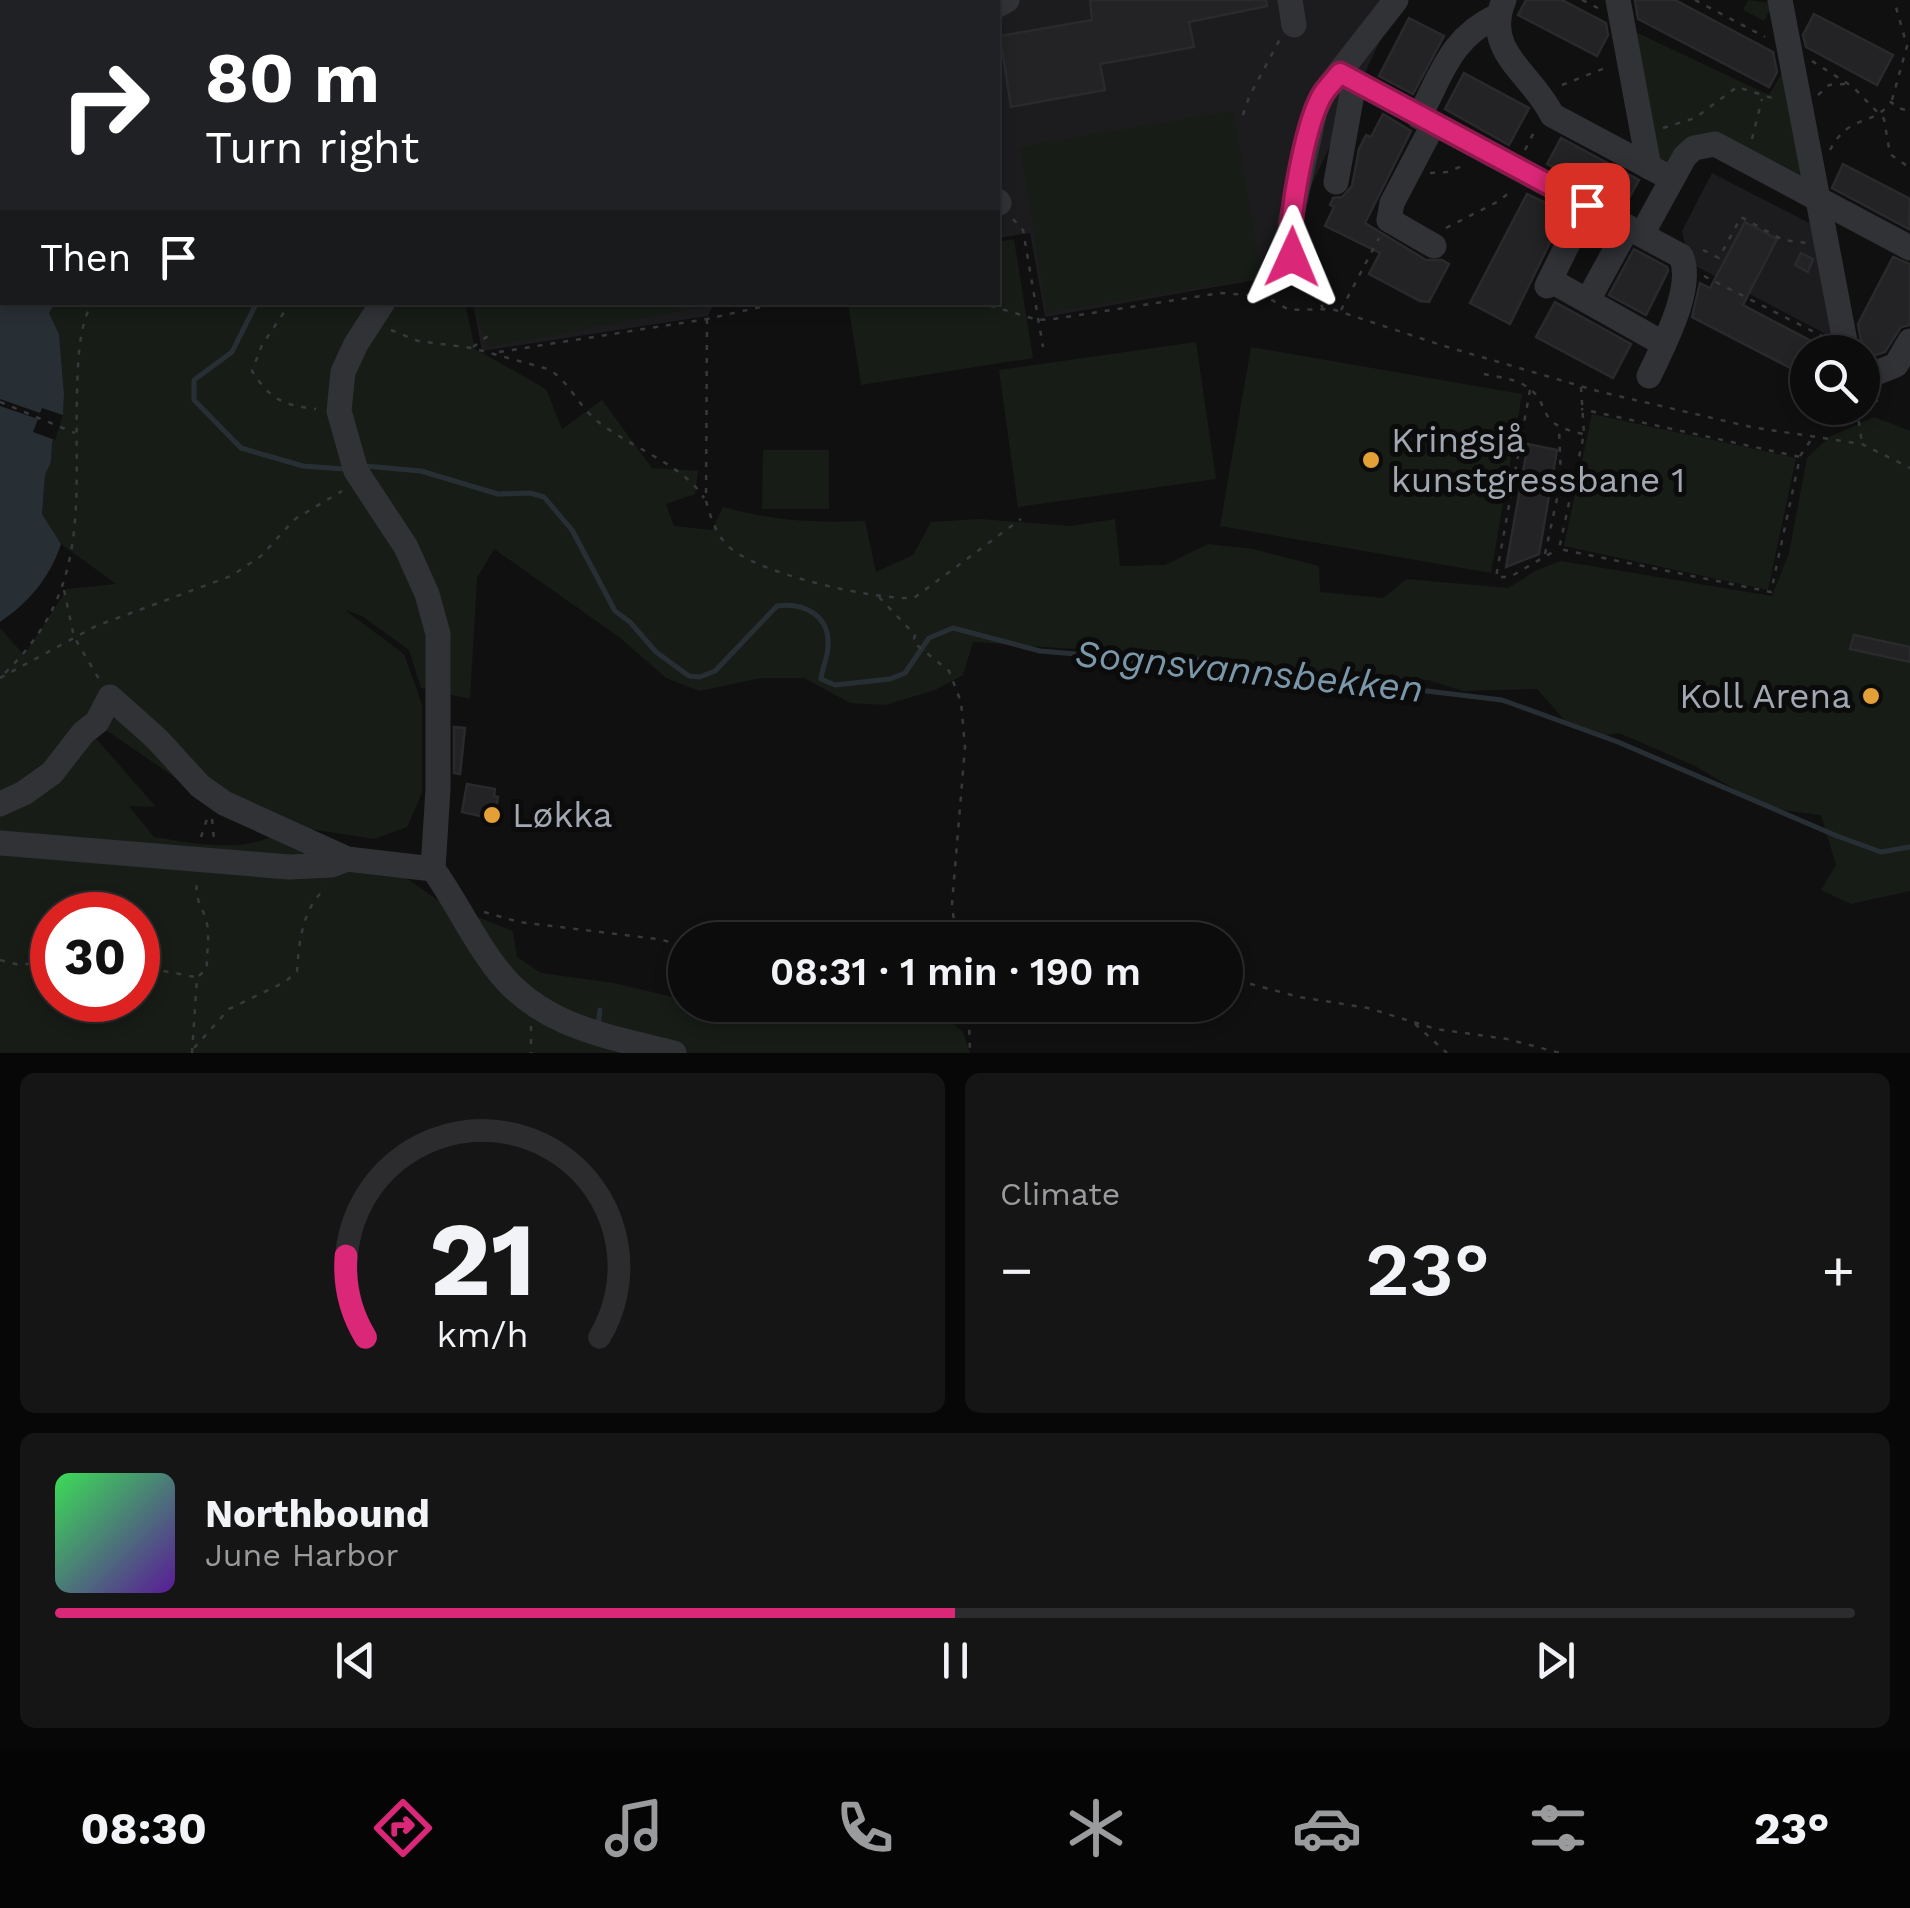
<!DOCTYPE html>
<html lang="en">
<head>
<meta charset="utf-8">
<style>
	:root { --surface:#0c0c0d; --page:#151516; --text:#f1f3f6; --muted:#9a9b9d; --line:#2c2c2e; --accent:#db2777 }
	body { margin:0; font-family:"Work Sans",sans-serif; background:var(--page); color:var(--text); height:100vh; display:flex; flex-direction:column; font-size:38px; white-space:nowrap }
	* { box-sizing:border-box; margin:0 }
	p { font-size:32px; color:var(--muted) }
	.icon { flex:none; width:55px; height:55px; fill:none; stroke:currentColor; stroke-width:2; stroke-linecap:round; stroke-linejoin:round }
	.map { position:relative; height:1053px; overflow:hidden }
	.side { display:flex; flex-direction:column; gap:20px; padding:20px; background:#070707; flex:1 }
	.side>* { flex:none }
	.hud { position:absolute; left:0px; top:0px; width:1000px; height:305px; box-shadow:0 5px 15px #0003,0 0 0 2px var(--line); background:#202124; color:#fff; overflow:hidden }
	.fabs { position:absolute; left:1790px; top:335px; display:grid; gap:20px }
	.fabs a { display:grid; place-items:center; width:90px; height:90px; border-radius:50%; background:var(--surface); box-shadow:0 5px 15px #0003,0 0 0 2px var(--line); font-size:50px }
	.speed { position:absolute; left:30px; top:892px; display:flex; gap:20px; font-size:50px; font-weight:700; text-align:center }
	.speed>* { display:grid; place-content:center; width:130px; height:130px; border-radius:50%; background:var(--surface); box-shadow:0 5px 15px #0003,0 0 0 2px var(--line); line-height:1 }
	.speed .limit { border:15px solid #d22; background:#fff; color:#111 }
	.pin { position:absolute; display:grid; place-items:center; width:85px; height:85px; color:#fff; margin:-42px; border-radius:20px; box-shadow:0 5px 15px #0006 }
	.me { position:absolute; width:110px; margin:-55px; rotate:1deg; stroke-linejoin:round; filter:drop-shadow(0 0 8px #0008) }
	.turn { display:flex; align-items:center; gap:35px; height:210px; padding:0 40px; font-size:45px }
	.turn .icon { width:130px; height:130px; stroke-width:2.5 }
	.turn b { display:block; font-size:70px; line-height:85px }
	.then { display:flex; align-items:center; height:95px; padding:0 40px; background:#0003; gap:20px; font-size:38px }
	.big { font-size:75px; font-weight:600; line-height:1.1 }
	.side .card { flex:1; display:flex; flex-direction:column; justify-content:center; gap:15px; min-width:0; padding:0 35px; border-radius:15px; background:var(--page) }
	.side .dial { align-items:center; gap:0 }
	.dial svg { height:260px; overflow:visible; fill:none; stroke:var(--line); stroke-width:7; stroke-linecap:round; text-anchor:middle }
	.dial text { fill:var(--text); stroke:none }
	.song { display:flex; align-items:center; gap:30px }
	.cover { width:120px; height:120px; border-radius:15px; background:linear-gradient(135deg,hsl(130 70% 55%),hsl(270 70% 35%)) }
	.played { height:10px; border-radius:5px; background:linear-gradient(90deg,var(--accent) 50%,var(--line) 50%) }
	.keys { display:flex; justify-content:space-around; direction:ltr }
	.heat { display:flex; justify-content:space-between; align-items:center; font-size:55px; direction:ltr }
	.side .tiles { flex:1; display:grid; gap:20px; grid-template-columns:1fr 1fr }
	.card:last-child { grid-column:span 2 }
	.trip { position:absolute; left:668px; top:922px; width:575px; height:100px; border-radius:50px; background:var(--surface); box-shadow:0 5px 15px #0003,0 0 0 2px var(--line); font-weight:600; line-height:100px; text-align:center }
	.tab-bar { display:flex; height:160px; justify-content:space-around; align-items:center; background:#050505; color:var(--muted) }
	.tab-bar .icon { width:70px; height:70px }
	.tab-bar .on { color:var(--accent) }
	.tab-bar b { font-size:45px; color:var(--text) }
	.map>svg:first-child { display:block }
	.built { fill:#1c1c1e }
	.green { fill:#171c17; fill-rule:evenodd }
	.water { fill:#282f34 }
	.pier { fill:#101011 }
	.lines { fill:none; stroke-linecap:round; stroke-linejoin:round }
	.stream { stroke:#282f34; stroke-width:5 }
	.building { fill:#232325; stroke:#2a2a2d; stroke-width:2.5 }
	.path { stroke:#37393d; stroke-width:2.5; stroke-dasharray:5 8; stroke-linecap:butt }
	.minor { stroke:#313236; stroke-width:25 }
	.route-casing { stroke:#8e194d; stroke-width:25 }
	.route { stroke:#db2777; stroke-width:18 }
	.poi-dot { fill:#e2a037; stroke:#0b0b0c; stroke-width:4 }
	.labels { text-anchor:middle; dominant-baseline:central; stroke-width:10; stroke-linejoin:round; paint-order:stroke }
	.poi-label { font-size:35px; fill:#a2a8b1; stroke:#0b0b0c; text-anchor:start }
	.water-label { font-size:38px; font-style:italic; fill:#7b97aa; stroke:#0b0b0c }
</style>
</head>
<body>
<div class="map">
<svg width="1910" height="1053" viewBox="0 0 1910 1053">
	<rect width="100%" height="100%" fill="#101011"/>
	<g class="built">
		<polygon points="525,0 1396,0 1381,39 1302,205 1276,249 1266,278 1045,317 1030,233 998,238 998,2 525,2"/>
		<polygon points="1712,173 1819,228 1839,341 1690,263 1682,231"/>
		<polygon points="473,303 714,303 708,316 482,351"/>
	</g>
	<g class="green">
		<polygon points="271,0 521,0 266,2"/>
		<polygon points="575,0 943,0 943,2 577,2"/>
		<polygon points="1748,0 1774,3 1764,21 1743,10"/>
		<polygon points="1627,28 1769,95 1789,61 1810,189 1717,141 1669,175 1655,167"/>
		<polygon points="1233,111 1262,277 1047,313 1020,147"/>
		<polygon points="1014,239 1033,358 861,385 848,303 998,302 998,242"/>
		<polygon points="707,302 708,306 489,347 472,303"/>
		<path d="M55,303h410l10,46 71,40 16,40 40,-29 50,68 46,3 -3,23 -29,10 8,22 38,4 11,-23c51,14 89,16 142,14l11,51 37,-17 18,-33 49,-3 90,7 45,-7 5,47 45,-1 43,-21 45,5 66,17 1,26 63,6 24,-19 101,9 27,-17 26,-10 211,35 17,-43 18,-95 22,-21 45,-20 36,14v460l-59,13 -30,-14 15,-25 -15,-50 -54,-7 -74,-43 -74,-32 -23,4 -28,-13 -31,-35 -74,2 -35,-11 -78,-4 -31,11 -34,-10 -86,-5 -9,-15h-53l-13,6 -49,-14 -102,-7 -10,33 -28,15 -50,15 -35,-2 -46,-25h-43l-61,13 -34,-13 -47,-41 -125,-88 -17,29 -7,121 -49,-11 -12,-38 -47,-34 -17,-6 59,44 18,50v89l-15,34 -33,12 -83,-13 -108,-43 -80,-55 -10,7 63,72 -27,-1 25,31c39,6 83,16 119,-1l129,39 40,28 71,28 4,26 24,16 73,10 71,17v5h247l31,27 7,21h-970v-425l24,27 43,-66 49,-5 -55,-40 -19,-30 3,-39 6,-13 1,-19 11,-28 1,-21 -5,-60 -10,-21zM52,915h86v85h-86z"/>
		<polygon points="1196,342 1216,479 1018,507 999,370"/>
		<polygon points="1251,347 1522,394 1491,573 1220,526"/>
		<polygon points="1592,414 1796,458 1768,590 1564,546"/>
		<polygon points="763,450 829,450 829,509 762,509"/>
	</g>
	<path class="water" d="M0,0h159l-157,2v300l53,1 -6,10 10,21 5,60 -1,21 -11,28 -1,19 -6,13 -3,39 19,30c-11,34 -33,59 -61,78z"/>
	<polygon class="pier" points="0,399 40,413 42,408 63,415 55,440 33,432 38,419 0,406"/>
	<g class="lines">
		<g class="stream">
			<polyline points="252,0 255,2"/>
			<polyline points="257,302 232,352 194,380 194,400 241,448 303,466 344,469"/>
			<path d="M365,466l56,5 77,23 32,-1 14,4 28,33 43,81 15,11 26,30 33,24 11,1 15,-6 62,-65c26,-4 53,9 51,40 0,11 -6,22 -7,33l14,6 55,-6 15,-6 24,-35 24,-10 87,23 83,7 23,10 30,-12 100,17 226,27 116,42 219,94 44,16 29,-5"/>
			<polyline points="598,1025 600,1010"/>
		</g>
	</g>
	<g class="building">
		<polygon points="1090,0 1266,0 1267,6 1189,22 1194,47 1100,64 1105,90 1011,107 1000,36 1092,20"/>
		<polygon points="1526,0 1562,0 1606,23 1608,35 1597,56 1518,15"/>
		<polygon points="1635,0 1675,0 1773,52 1777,72 1769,87 1638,19"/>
		<polygon points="1814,14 1893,55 1877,85 1806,47 1803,35"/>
		<polygon points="1409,18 1444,36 1413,94 1379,76"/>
		<polygon points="1464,73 1529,108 1509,145 1445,109"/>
		<polygon points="1383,114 1411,131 1365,223 1426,260 1442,260 1449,264 1429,302 1420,301 1369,274 1380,253 1325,226 1334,207 1330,205 1333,198 1342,197 1352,186 1359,149 1366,135 1371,137"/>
		<polygon points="1561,138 1639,180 1625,205 1547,164"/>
		<polygon points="1843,164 1910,199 1909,229 1832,188"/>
		<polygon points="1527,194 1557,208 1555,212 1563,216 1510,324 1470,303"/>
		<polygon points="1745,222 1777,239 1743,305 1830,351 1808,352 1808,377 1692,317 1700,283 1710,288"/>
		<polygon points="1634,249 1667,267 1668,271 1646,315 1609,295"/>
		<polygon points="1801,253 1813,259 1808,272 1795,265"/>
		<polygon points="1893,257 1910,264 1910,325 1901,327 1885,352 1876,355 1863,352 1858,324"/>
		<polygon points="1555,302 1631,344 1613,378 1536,337"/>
		<polygon points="1528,444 1557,450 1539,554 1506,567"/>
		<polygon points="1854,635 1910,647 1910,662 1850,649"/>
		<polygon points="454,727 465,728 460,774 454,773"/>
		<polygon points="467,784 495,789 494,796 498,797 494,819 462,812"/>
	</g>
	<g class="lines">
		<g class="path">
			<polyline points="325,0 326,2"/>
			<polyline points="514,0 515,2"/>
			<polyline points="1582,0 1598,8"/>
			<polyline points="1695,0 1765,37"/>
			<polyline points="167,2 168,0"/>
			<polyline points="1812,61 1853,87 1884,119 1890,154 1910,168"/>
			<polyline points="1562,85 1610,66"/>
			<polyline points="1818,95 1829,85 1845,84"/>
			<polyline points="1892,100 1907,46 1894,0"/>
			<polyline points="1243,115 1249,97 1280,39"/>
			<polyline points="1663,128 1695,118 1737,87 1775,99"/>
			<polyline points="1752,139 1762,99"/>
			<polyline points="1525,150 1535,130"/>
			<path d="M1830,150c19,-37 43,-23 61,-48l7,6 12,3"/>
			<polyline points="1430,173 1447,172 1465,165"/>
			<polyline points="1013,219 1023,230 1043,347"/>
			<polyline points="1446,228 1499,201 1512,190"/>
			<polyline points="1703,250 1719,258 1741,217 1783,240 1807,243"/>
			<polyline points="1704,276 1822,336"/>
			<polyline points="1314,294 1323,308"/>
			<path d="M291,302l-29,43 -10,26c18,28 30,34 64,38"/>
			<polyline points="978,302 1038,320 1054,319 1220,293 1265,296 1289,310 1332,309 1444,346 1601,392 1751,427 1862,444 1910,468"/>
			<polyline points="1341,310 1379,238"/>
			<path d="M707,319l-1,182c4,14 9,31 20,43 26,29 148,56 188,54l107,-79"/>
			<path d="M391,330l27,11 54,7 76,21c20,11 30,36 48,51 31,26 87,44 108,78"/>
			<polyline points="473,347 492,333"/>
			<polyline points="499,352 707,319 783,302"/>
			<path d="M1484,374c13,3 28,4 40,11 31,18 6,38 59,49"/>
			<polyline points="1581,387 1584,434 1559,549 1771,592 1800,457 1581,409"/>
			<polyline points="1530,390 1496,577 1510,577 1558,549"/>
			<polyline points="1862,393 1881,403"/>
			<polyline points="0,402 75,433"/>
			<polyline points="1857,408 1862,444"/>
			<polyline points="1800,456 1813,437"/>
			<polyline points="1551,485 1570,488"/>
			<polyline points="1545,554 1561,480 1559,428"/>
			<polyline points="64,590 74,637 99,679"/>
			<polyline points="879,597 915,635 913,642 949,671 961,702 965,747 952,904 956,940"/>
			<path d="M5,673c87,-85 69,-169 72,-280 1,-31 1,-63 15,-91"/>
			<polyline points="0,678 96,626 231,576 261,556 295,519 342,491"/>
			<polyline points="212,819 214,840"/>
			<polyline points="201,837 208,816"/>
			<polyline points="484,912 519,922 657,939 685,945"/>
			<polyline points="0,960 19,965 52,961"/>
			<polyline points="138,966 195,977"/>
			<polyline points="1225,977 1299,997 1368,1008 1436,1029 1507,1039 1560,1053"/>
			<polyline points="962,1005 969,1023 970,1053"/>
			<polyline points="1415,1024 1447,1053"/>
			<polyline points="531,1026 531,1053"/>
			<path d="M194,1048l35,-39 56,-27 12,-11c2,-28 5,-63 29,-83"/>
			<path d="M192,1053l5,-75 10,-10c-1,-14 3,-29 0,-44 -3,-16 -13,-23 -10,-41"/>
		</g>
		<g class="minor">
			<polyline points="1290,0 1294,25"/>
			<path d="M1504,0c-22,52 28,73 48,115l120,64"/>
			<polyline points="1618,0 1649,167"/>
			<polyline points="1780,0 1847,352"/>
			<polyline points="477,2 478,0"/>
			<polyline points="998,5 1007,0"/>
			<path d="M1340,73l341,183c14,31 -18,90 -32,120"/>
			<path d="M1419,117c23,-43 31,-79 78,-101"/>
			<polyline points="1433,125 1392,203 1389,220 1434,246"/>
			<polyline points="1336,182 1354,83"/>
			<polyline points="998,201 999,203"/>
			<polyline points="1642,234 1685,156 1694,148 1715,144 1910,248"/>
			<polyline points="1302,276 1292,257 1290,223 1315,111 1324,92 1396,0"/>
			<polyline points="1550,280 1664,344"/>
			<polyline points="1547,286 1587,205"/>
			<polyline points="1588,300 1628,227"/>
			<path d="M383,302l-27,42 -13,28 -4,39 17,60 50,76 21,47 11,40v155l-5,80c23,32 39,68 63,99 44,59 112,68 178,85"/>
			<polyline points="1862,368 1876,373 1896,365 1910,341"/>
			<polyline points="0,804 24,793 52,773 83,733 97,722 110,697 157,739 200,786 224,803 347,859 433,869"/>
			<polyline points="0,843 289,867 332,865 347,859"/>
		</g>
	</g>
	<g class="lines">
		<g class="route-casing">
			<path id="route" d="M1292,257c-6,-32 13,-130 29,-160 5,-9 13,-16 19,-24l247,132"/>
		</g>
		<use href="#route" class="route"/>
	</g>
	<g class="poi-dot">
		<circle cx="1371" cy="460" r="10"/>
		<circle cx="1871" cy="696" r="10"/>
		<circle cx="492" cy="815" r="10"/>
	</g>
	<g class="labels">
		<g class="poi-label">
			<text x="1391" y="440">Kringsjå<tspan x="1391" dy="40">kunstgressbane 1</tspan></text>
			<text x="1851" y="696" text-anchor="end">Koll Arena</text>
			<text x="512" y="815">Løkka</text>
		</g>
		<g class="water-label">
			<text transform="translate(1249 671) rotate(6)">Sognsvannsbekken</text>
		</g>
	</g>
</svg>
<div class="fabs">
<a><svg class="icon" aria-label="search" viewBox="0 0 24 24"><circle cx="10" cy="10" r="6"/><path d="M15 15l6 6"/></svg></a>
</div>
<div class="speed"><div class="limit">30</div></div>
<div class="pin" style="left:1587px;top:205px;background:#d93025"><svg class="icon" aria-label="arrive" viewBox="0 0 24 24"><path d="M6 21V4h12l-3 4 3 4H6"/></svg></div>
<svg class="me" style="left:1292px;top:257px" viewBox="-20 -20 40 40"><path d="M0-17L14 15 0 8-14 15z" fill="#db2777" stroke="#fff" stroke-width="4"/></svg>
<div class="trip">08:31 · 1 min · 190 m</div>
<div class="hud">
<div class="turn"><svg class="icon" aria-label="right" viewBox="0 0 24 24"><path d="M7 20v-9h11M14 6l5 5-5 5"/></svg><div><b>80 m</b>Turn right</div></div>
<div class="then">Then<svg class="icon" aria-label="arrive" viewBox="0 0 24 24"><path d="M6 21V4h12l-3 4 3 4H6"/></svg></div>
</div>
</div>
<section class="side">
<div class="tiles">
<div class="card dial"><svg viewBox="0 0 100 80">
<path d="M14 69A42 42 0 1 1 86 69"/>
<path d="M14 69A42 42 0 0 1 8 44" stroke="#db2777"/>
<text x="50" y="56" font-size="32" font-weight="700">21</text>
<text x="50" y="72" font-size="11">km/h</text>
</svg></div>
<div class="card"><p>Climate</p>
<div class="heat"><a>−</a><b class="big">23°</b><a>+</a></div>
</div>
<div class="card">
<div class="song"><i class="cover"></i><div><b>Northbound</b><p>June Harbor</p></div></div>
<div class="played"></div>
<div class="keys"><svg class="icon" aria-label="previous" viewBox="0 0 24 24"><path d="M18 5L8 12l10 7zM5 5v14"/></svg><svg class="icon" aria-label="pause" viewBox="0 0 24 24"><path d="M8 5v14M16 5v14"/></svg><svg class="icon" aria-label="next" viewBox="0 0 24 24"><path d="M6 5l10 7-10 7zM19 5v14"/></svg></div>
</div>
</div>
</section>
<nav class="tab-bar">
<b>08:30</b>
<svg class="icon on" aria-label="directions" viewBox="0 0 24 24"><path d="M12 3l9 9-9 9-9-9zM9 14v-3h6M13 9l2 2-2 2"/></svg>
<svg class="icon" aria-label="music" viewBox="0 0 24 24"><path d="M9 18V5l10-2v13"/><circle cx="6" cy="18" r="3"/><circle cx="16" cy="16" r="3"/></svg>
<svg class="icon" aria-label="phone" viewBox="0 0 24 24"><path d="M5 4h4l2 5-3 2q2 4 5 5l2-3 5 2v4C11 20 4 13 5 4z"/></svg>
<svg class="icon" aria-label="climate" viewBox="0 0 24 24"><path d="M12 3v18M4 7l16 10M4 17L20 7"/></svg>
<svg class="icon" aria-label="car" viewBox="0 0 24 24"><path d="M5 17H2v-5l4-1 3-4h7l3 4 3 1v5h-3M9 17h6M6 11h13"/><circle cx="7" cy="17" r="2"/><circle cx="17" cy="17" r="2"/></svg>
<svg class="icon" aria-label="filters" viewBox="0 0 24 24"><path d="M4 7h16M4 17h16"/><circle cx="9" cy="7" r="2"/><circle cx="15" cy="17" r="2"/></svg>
<b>23°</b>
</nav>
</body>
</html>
